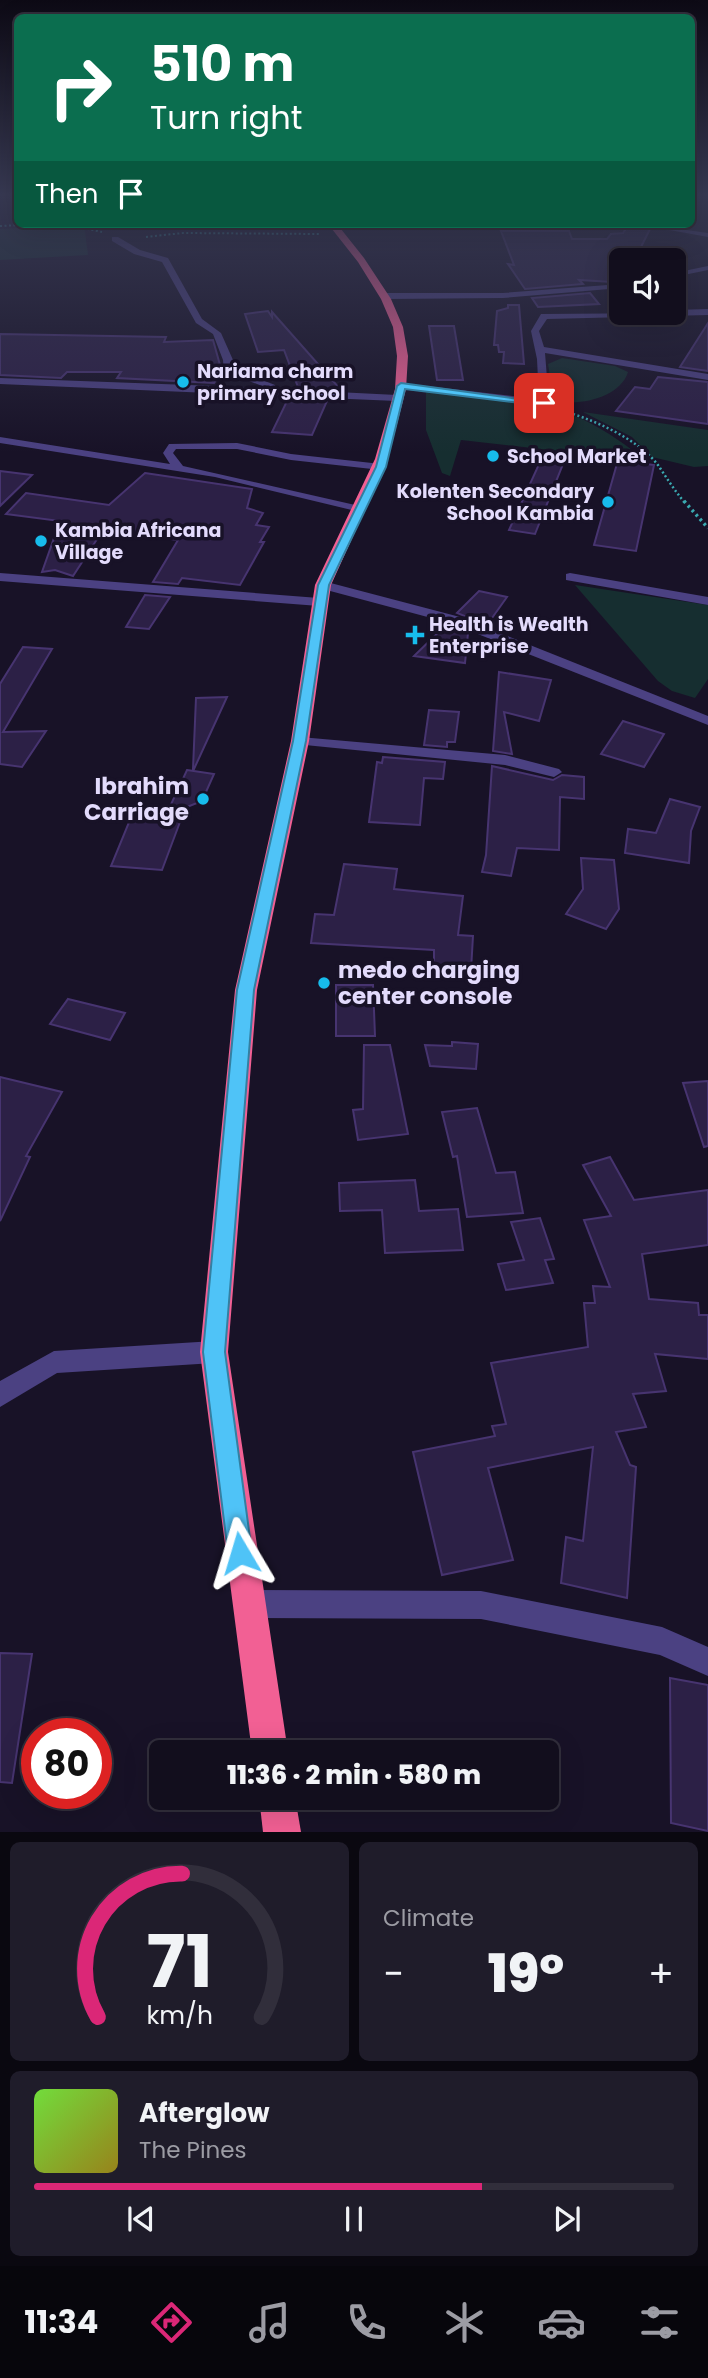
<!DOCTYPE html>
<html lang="en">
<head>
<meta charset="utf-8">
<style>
	:root { --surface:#120e1d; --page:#1f1c2a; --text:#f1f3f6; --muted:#9c9ca4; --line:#312e3b; --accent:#db2777 }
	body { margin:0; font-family:Poppins,sans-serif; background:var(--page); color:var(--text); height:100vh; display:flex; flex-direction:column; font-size:26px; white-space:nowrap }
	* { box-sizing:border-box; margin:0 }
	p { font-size:23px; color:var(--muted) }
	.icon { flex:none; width:38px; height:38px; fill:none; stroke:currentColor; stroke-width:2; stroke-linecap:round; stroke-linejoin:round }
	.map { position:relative; height:1832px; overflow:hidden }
	.drawer { display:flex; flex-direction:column; gap:10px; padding:10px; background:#0a0810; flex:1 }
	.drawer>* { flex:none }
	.banner { position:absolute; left:14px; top:14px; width:681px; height:214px; border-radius:10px; box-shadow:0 7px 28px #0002,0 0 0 2px var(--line); background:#0b6e4f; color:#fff; overflow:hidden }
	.controls { position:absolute; left:609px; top:248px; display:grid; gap:14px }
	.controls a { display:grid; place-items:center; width:77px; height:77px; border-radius:10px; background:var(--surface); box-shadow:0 7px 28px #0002,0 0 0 2px var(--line); font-size:35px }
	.speed { position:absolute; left:21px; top:1718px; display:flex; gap:14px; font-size:35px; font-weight:700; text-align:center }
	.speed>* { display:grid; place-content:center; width:91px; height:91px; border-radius:50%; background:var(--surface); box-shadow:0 7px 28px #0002,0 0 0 2px var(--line); line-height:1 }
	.speed .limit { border:10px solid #d22; background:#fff; color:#111 }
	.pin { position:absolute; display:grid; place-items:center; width:60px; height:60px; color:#fff; margin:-30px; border-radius:14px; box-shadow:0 4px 10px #0006 }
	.me { position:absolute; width:77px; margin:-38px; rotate:353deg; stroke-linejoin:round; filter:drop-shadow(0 0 5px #0008) }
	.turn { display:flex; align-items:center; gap:24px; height:147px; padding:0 21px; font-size:32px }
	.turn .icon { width:91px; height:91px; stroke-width:2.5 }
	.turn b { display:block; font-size:49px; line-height:60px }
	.then { display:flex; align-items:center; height:66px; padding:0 21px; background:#0003; gap:14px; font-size:26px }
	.big { font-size:52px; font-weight:800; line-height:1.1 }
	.drawer .widget { flex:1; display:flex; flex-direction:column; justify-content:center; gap:10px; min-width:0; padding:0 24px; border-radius:10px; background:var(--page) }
	.drawer .dial { align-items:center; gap:0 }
	.dial svg { height:182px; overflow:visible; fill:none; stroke:var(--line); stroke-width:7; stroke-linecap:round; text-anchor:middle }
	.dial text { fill:var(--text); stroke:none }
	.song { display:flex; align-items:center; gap:21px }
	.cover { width:84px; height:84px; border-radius:10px; background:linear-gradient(135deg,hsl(100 70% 55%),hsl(50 70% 35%)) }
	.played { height:7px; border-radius:4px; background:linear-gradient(90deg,var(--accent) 70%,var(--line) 70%) }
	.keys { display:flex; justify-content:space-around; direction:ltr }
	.heat { display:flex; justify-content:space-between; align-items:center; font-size:38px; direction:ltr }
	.drawer .tiles { flex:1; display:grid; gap:10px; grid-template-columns:1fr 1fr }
	.widget:last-child { grid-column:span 2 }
	.trip { position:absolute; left:149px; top:1740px; width:410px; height:70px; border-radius:10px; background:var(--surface); box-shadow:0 7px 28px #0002,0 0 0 2px var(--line); font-weight:800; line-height:70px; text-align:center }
	.menu { display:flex; height:112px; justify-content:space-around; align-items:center; background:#07060c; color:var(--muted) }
	.menu .icon { width:49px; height:49px }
	.menu .active { color:var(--accent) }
	.menu b { font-size:32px; color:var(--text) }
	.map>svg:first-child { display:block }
	.green { fill:#162e30 }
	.building { fill:#2c2046; stroke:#473470; stroke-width:2 }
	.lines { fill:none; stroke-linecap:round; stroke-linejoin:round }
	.path-far2 { stroke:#3aa9b0; stroke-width:2; stroke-dasharray:2 2.5; stroke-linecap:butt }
	.path-far1 { stroke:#3aa9b0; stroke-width:2.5; stroke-dasharray:2 2.5; stroke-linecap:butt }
	.path { stroke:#3aa9b0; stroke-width:3.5; stroke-dasharray:2.5 3.5; stroke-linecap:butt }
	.minor { fill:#4b4182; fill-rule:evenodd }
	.highway { fill:#f26094; fill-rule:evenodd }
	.route { fill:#4fc3f7; stroke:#337fa1; stroke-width:2 }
	.poi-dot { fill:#17bcec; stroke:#181227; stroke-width:2.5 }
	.labels { text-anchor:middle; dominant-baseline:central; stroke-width:7; stroke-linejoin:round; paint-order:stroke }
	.far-poi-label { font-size:19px; font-weight:bold; fill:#e3dbfc; stroke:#181227; text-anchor:start }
	.poi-label { font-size:23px; font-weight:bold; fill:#e3dbfc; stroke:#181227; text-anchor:end }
</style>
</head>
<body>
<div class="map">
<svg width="708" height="1832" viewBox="0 0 708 1832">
	<rect width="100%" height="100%" fill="#181227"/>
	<g class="green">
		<polygon points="84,224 88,255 0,260 0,229"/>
		<path d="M562,358l53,8 13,6c-8,26 -50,35 -74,28l-6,-36z"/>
		<path d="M426,392c46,6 117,8 158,28 23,11 43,26 63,41l-186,-21 -11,36 -8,-3 -16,-43z"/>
		<polygon points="583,412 708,430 708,466 694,467 652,457 632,437"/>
		<polygon points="575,585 708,605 708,679 695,698 672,691 658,681"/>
	</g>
	<g class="building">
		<polygon points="628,226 650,229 634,261 621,261 621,269 612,282 579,280 583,284 525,289 508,264 514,265 501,231 569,231 572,239 607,239 611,234 623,233"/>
		<polygon points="590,293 599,304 538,307 532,298"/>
		<polygon points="508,305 519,305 524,364 503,363 504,352 499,352 498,345 494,345 497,311 508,308"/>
		<polygon points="268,311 272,317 272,312 341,390 298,387 284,350 258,352 245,314"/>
		<polygon points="708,323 708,371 680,367"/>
		<polygon points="429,326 454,326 463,380 437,380"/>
		<polygon points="0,334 166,337 164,342 213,340 222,372 214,383 117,378 121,372 67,372 61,378 0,375"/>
		<polygon points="658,377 708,382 708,424 616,411 635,387 650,389"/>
		<polygon points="288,399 327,401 312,435 272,432"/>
		<polygon points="545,451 567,454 535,534 509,530"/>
		<polygon points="618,460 654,465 636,551 594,545"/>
		<polygon points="0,471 32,475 0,506"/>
		<polygon points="145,473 252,489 247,508 263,513 256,525 269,527 260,542 264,542 240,585 182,578 178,584 153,582 178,540 103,530 73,576 55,570 42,572 60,521 6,514 26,493 109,505"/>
		<polygon points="479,591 507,597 487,625 457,613"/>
		<polygon points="145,595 170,597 149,629 126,627"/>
		<polygon points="446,625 468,633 465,663 414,656"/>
		<polygon points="23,647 52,649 3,732 46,731 22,767 0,764 0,684"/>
		<polygon points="499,672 551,680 539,721 504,712 512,754 493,751"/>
		<polygon points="227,697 194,769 193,769 196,698"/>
		<polygon points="429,710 459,712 455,742 447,742 447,747 424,745"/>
		<polygon points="623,721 664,734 644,767 601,754"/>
		<polygon points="383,757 445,762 443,779 424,778 420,825 369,822 377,762 382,763"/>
		<polygon points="492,766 553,780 562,775 584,777 584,799 560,797 559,850 517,848 511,876 482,872 486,855"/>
		<polygon points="187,770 214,774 202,801 172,813 183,814 162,870 111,866 134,810 167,813"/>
		<polygon points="670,799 700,807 691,831 689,863 625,853 628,829 656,833"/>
		<polygon points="581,858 614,860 619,909 606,929 566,914 583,889"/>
		<polygon points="344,864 397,869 394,889 463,896 458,935 473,936 471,970 434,967 434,950 311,943 315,914 334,915"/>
		<polygon points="336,985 373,985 375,1036 336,1036"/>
		<polygon points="68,999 125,1013 110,1040 50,1024"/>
		<polygon points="452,1042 478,1044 476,1069 430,1066 425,1045 452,1046"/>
		<polygon points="364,1045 390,1045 408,1134 358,1140 353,1110 363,1109"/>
		<polygon points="0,1077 62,1092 26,1156 30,1157 0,1221"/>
		<polygon points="708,1081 708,1146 704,1147 683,1083"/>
		<polygon points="477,1108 496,1173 515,1172 523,1213 467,1217 457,1156 453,1157 442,1112"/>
		<polygon points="610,1157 634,1200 708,1190 708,1245 642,1254 649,1299 698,1303 699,1315 708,1315 708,1359 655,1354 666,1391 633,1394 646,1427 616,1432 630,1465 636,1467 627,1598 561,1583 566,1537 583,1541 593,1447 488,1468 513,1560 442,1575 413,1452 495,1436 492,1426 506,1424 491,1363 588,1347 584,1303 595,1303 593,1286 610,1287 584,1220 611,1216 583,1165"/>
		<polygon points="415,1180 419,1211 458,1209 463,1250 385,1253 382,1210 340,1211 339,1183"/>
		<polygon points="540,1218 554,1259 545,1260 553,1283 506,1290 498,1264 524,1260 511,1222"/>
		<polygon points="0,1653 32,1654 12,1783 0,1782"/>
		<polygon points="670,1678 708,1685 708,1831 671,1823"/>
	</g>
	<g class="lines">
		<g class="path-far2">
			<polyline points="65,224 102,232"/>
			<polyline points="0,226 36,224"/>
			<polyline points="146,237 183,233 319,234"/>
		</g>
		<path class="path-far1" d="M556,409c32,8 85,30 104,59 8,12 15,23 25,35"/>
		<polyline class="path" points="684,501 708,528"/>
		<g class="minor">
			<polygon points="644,224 708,233 708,237 648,226"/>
			<polygon points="112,237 118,237 140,250 168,258 202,319 221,333 233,360 232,368 275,385 276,389 397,395 402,398 397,401 0,384 0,378 267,388 224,371 223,360 213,334 196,323 162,262 134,254 112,241"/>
			<polygon points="708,266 708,270 674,277 674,273"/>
			<polygon points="621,284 621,288 503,298 385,299 381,296 385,293 503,293"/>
			<polygon points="708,309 708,315 547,319 539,331 544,347 708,374 708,380 545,353 549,403 544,406 401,389 396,386 401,383 539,399 537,359 531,331 541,314 674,313 674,310"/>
			<polygon points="0,437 170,464 163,453 169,444 237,443 291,454 381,464 386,467 381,470 291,460 237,449 176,449 173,453 183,466 364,507 364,511 360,512 215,477 0,443"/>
			<polygon points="0,573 319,598 325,602 319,606 0,581"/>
			<polygon points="570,573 708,597 708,605 566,580 566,574"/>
			<polygon points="323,581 460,617 708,716 708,725 450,623 319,588 317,585"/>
			<polygon points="300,737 505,755 559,769 562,772 554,777 505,765 295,744 293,741"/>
			<polygon points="214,1341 222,1344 226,1352 222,1360 214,1363 57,1373 0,1407 0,1381 54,1351"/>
			<polygon points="247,1590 481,1591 662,1627 708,1647 708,1676 660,1655 481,1619 247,1618 237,1614 233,1604 237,1594"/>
		</g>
		<g class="highway">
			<polygon points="328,224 337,224 364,258 391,299 403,327 408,356 406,389 388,459 331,585 309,741 257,990 228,1352 288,1752 252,1752 200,1352 235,990 291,741 315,585 375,459 395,389 397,356 393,327 381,299 358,262"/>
			<polygon points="259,1797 295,1797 301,1832 263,1832"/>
		</g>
	</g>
	<linearGradient id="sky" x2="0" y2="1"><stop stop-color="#0d0a15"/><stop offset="0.43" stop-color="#373952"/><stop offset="1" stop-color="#373952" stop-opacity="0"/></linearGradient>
	<rect width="708" height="453" fill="url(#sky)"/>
	<polygon class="route" points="401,383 548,403 544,406 405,389 386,467 329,585 306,741 254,990 225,1352 252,1553 249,1562 240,1566 231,1562 228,1553 203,1352 237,990 293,741 318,585 376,467 397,386"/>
	<g class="poi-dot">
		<circle cx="183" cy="382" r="7"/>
		<circle cx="493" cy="456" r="7"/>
		<circle cx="608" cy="502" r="7"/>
		<circle cx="41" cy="541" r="7"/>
		<path d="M411.5 624.5h7v7h7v7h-7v7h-7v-7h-7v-7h7z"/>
		<circle cx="203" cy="799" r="7"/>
		<circle cx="324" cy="983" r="7"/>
	</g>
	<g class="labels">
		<g class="far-poi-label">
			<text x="197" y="371">Nariama charm<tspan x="197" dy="22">primary school</tspan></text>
			<text x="507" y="456">School Market</text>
			<text x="594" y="491" text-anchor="end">Kolenten Secondary<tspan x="594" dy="22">School Kambia</tspan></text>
			<text x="55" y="530">Kambia Africana<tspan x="55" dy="22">Village</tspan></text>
			<text x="429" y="624">Health is Wealth<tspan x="429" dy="22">Enterprise</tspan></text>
		</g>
		<g class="poi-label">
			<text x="189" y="786">Ibrahim<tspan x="189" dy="26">Carriage</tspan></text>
			<text x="338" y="970" text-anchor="start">medo charging<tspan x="338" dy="26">center console</tspan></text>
		</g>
	</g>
</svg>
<div class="controls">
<a><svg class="icon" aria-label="sound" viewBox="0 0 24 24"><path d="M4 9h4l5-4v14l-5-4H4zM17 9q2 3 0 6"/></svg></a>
</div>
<div class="speed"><div class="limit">80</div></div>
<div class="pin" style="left:544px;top:403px;background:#d93025"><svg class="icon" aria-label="arrive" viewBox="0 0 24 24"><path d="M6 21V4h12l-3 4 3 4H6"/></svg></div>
<svg class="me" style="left:240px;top:1553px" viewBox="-20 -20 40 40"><path d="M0-17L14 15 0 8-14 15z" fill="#4fc3f7" stroke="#fff" stroke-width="4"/></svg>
<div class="trip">11:36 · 2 min · 580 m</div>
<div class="banner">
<div class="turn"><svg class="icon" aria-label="right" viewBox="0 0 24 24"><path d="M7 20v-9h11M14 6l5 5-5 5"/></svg><div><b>510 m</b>Turn right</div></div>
<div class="then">Then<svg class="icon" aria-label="arrive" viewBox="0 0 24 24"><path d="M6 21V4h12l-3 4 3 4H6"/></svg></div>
</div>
</div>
<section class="drawer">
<div class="tiles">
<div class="widget dial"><svg viewBox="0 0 100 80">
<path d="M14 69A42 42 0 1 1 86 69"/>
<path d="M14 69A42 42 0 0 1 51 6" stroke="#db2777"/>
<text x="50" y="56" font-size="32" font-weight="700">71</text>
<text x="50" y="72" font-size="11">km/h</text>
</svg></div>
<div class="widget"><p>Climate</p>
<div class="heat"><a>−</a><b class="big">19°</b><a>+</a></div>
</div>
<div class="widget">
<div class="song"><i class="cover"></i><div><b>Afterglow</b><p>The Pines</p></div></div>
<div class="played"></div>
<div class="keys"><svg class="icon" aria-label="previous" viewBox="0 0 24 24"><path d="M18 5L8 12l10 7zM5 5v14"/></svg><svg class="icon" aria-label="pause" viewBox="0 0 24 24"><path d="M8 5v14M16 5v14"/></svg><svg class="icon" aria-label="next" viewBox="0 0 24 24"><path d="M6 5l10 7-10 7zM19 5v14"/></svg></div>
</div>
</div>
</section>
<nav class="menu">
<b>11:34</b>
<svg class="icon active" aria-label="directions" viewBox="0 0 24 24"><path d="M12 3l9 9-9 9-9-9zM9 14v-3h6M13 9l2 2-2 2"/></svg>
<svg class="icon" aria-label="music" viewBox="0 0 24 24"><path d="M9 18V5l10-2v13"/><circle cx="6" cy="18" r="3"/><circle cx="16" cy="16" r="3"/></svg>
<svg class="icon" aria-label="phone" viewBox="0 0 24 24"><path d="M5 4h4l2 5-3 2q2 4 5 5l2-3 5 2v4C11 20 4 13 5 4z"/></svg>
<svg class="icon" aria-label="climate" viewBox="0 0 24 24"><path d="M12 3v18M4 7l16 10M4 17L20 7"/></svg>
<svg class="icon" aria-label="car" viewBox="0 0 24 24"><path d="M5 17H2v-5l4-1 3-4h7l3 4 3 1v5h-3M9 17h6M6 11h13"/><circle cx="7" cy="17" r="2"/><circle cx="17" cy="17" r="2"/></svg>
<svg class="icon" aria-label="filters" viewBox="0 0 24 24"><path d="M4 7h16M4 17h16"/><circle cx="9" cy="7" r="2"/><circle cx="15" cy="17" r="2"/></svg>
</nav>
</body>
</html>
